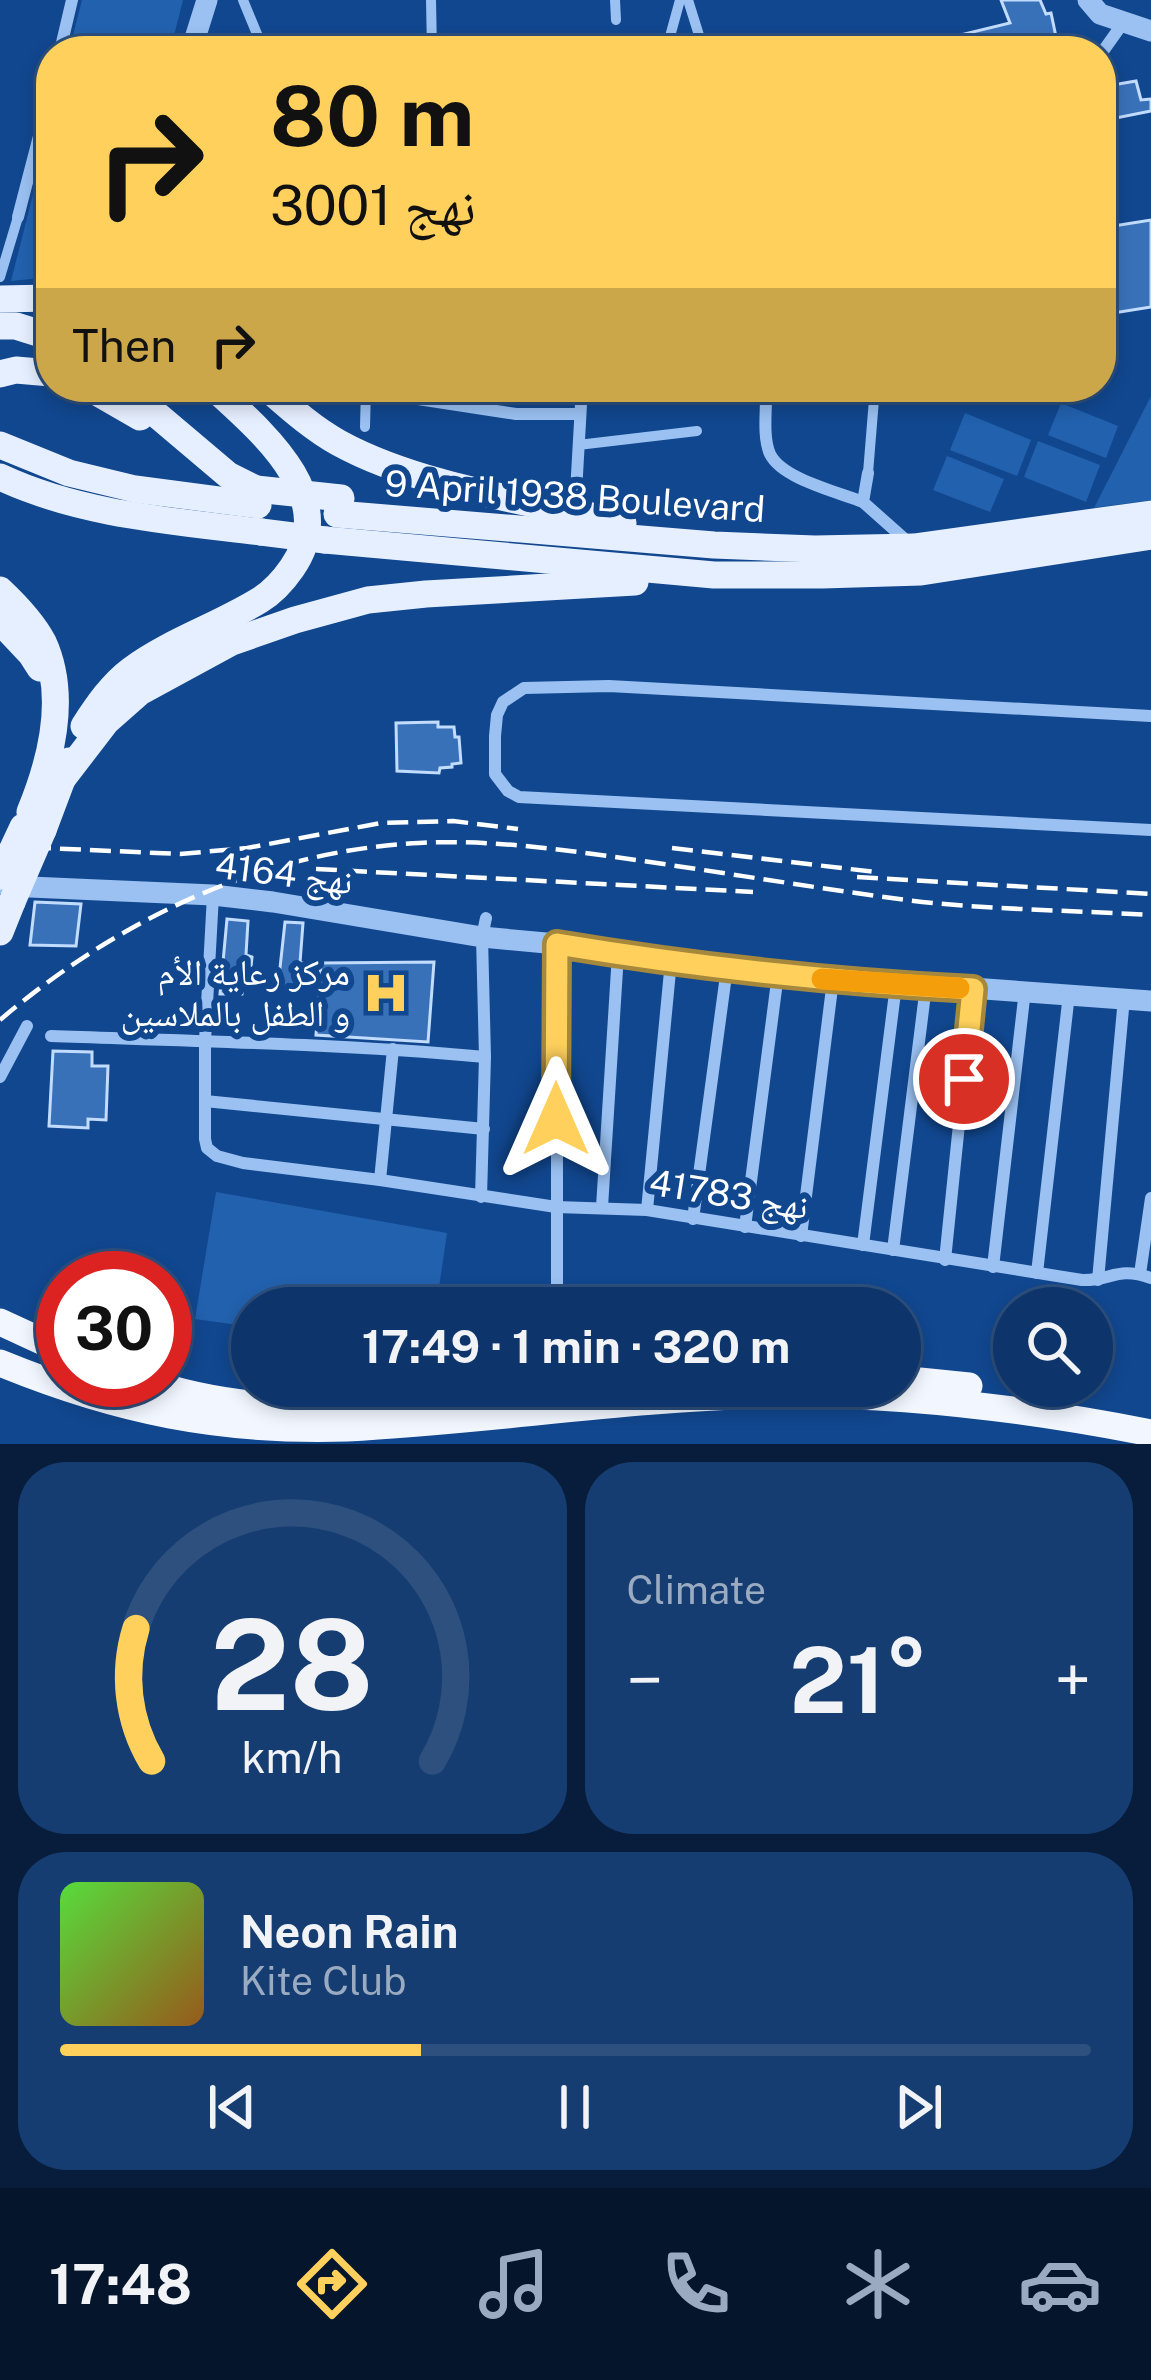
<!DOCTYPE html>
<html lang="en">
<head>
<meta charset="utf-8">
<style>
	:root { --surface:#0d356b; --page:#163d71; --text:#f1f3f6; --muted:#9aabc1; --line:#2d507e; --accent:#ffd15c }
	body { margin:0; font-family:"Public Sans","Noto Naskh Arabic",sans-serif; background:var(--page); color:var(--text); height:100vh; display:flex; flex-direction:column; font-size:45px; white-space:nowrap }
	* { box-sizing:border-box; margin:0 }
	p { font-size:39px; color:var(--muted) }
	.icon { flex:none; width:66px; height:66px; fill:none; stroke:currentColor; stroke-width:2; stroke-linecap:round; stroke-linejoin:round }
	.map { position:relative; height:1444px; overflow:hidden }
	.sheet { display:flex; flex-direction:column; gap:18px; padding:18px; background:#071d3b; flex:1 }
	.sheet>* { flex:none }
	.banner { position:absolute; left:36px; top:36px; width:1080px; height:366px; border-radius:48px; box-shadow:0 6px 18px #0003,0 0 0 3px var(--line); background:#ffd15c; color:#111; overflow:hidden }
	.fabs { position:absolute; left:993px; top:1287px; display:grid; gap:24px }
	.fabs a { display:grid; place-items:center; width:120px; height:120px; border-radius:50%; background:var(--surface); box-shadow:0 6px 18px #0003,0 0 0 3px var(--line); font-size:60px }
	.speed { position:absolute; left:36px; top:1251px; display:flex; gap:24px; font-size:60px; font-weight:700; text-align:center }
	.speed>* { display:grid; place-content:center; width:156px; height:156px; border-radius:50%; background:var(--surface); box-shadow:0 6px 18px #0003,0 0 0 3px var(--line); line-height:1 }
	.speed .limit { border:18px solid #d22; background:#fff; color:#111 }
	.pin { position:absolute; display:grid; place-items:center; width:102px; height:102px; color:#fff; margin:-51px; border:6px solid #fff; border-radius:50%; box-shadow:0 3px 12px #0007 }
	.me { position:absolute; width:132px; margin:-66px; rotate:0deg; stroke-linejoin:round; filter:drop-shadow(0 0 9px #0008) }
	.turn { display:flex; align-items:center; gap:42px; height:252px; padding:0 36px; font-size:54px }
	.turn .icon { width:156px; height:156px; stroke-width:2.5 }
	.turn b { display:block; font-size:84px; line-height:102px }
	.then { display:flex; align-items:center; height:114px; padding:0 36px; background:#0003; gap:24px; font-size:45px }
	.big { font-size:90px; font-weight:700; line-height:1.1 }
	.sheet .card { flex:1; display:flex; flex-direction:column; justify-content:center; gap:18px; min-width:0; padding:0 42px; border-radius:48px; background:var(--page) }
	.sheet .dial { align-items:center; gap:0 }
	.dial svg { height:312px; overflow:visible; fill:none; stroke:var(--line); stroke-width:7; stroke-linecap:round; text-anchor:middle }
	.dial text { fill:var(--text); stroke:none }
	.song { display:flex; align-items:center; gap:36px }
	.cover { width:144px; height:144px; border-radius:18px; background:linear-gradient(135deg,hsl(110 70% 55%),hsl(30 70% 35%)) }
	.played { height:12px; border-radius:6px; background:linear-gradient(90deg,var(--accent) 35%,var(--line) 35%) }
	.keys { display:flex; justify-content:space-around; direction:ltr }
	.heat { display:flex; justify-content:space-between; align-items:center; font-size:66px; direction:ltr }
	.sheet .tiles { flex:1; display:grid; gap:18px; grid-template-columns:1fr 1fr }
	.card:last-child { grid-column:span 2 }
	.trip { position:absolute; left:231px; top:1287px; width:690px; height:120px; border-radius:60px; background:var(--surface); box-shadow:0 6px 18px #0003,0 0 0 3px var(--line); font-weight:700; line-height:120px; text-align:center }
	.tab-bar { display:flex; height:192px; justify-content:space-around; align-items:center; background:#05152b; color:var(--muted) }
	.tab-bar .icon { width:84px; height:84px }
	.tab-bar .selected { color:var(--accent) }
	.tab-bar b { font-size:54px; color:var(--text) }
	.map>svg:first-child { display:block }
	.green { fill:#2261ae }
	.building { fill:#3971b9; stroke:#c2dcfd; stroke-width:3 }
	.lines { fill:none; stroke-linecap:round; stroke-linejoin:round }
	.pedestrian { stroke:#9ac1f2; stroke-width:10 }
	.minor { stroke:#9ac1f2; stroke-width:12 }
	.tertiary { stroke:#9ac1f2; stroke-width:21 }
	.primary { stroke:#e6efff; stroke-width:27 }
	.trunk { stroke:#f2f7ff; stroke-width:27 }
	.rail { stroke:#fff; stroke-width:4.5; stroke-dasharray:21 9; stroke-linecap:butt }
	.primary-bridge { stroke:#e6efff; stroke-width:27 }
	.route-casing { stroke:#a6883c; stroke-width:30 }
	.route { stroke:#ffd15c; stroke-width:21 }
	.slow { stroke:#f59e0b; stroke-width:21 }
	.labels { text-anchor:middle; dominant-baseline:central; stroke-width:12; stroke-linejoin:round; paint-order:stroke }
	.street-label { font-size:36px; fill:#fff; stroke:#11478f }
	.poi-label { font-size:36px; fill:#fff; stroke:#11478f; text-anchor:end }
</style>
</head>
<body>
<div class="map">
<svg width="1151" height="1444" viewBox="0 0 1151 1444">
	<rect width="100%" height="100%" fill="#11478f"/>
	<g class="green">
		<polygon points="82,0 183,0 170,51 69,51"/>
		<polygon points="51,124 51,277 11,281"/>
		<polygon points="1151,396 1151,500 1094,508"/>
		<polygon points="1061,403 1118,426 1106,458 1048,435"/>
		<polygon points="965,413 1031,440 1017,476 950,450"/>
		<polygon points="1038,441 1100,465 1086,502 1024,477"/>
		<polygon points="947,456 1004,479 990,512 933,490"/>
		<polygon points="216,1192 447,1233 436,1308 252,1308 252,1327 195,1319"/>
	</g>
	<g class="building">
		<polygon points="1001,0 1040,0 1046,14 1051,13 1059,51 964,51 960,35 1010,23"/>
		<polygon points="1136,81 1141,100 1151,99 1151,111 1106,120 1101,87"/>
		<polygon points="1151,220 1151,307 1101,315 1103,293 1101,228"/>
		<polygon points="438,722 438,727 454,727 455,737 459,737 461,763 452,764 452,767 440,768 439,773 397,771 396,723"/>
		<polygon points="35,902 81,904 76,946 30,945"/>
		<polygon points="227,919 248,921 246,955 252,957 251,967 245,968 242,994 220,994"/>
		<polygon points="285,922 303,923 300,963 308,963 303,987 278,986"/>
		<polygon points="434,962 428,1042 316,1035 321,963"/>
		<polygon points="53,1051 92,1052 92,1066 108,1066 106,1120 88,1119 88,1128 49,1126"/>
	</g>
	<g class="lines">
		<g class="pedestrian">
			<polyline points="243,0 264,51"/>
			<polyline points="431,0 432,51"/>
			<polyline points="615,0 616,20"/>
			<polyline points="688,0 703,48 722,39 727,51"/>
			<polyline points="666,51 680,0"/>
			<polyline points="734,51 748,41 759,51"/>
			<polyline points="0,277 18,217"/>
			<polyline points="365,427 366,387"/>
			<polyline points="578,445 697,431"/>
			<polyline points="868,473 875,387"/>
		</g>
		<g class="minor">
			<polyline points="60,51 72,0"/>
			<polyline points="1101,54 1123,23"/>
			<polyline points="18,217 51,90"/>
			<path d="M766,387c1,20 -4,49 4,67 12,25 68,38 93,48"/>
			<polyline points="366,391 516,414 580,414"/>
			<polyline points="868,473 863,502 908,542"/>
			<polyline points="575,510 582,387"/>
			<polyline points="1151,716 609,686 524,688 503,702 497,715 495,736 495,774 508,791 519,797 1151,830"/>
			<path d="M213,895l-8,146v98l2,9 10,8 26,7 137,17 176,27 91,3 435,70c30,1 34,-14 69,-2"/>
			<path d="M51,1036c145,5 290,8 434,21"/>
			<polyline points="0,1077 27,1026"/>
			<polyline points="205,1101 484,1129"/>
			<polyline points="380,1180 393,1049"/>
			<polyline points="481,1197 485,1057 482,937 486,918"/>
			<polyline points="602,1207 618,954"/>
			<polyline points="647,1210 671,961"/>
			<polyline points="693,1219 727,968"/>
			<polyline points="745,1227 778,974"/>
			<polyline points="801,1236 833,980"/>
			<polyline points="863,1245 896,985"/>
			<polyline points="893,1250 926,986"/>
			<polyline points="945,1260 973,989"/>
			<polyline points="993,1267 1025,990"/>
			<polyline points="1037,1273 1069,994"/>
			<polyline points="1140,1274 1151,1198"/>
			<polyline points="1098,1280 1124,998"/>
			<polyline points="557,1292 567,1308"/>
			<polyline points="548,1308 557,1292 557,944"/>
		</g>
		<g class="tertiary">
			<polyline points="1088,0 1100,14 1151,31"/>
			<polyline points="191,51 207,0"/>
			<polyline points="7,886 213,895 273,902 482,937 557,944 618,954 778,974 1151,1001"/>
		</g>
		<g class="primary">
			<polyline points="0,299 51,298"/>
			<polyline points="0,326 16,326 51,337"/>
			<polyline points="0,374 16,370 51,373"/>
			<polyline points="88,387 140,417"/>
			<polyline points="124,387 228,475 256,489"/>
			<path d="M266,387c23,20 46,41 73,56 80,44 195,59 284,80"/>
			<polyline points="0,445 69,473 135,489 258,505"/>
			<path d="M0,477c81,38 173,44 261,55"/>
			<polyline points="337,514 714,545 815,549 914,547 1151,514"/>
			<polyline points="325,540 714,575 822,575 921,572 1151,536"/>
			<path d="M0,590c16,15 33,33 43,52 25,54 8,119 -13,170"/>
			<polyline points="0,621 31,654 40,668"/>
			<path d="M84,726c13,-20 28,-42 47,-56 39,-29 87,-44 129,-70 13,-8 23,-19 32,-32 49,-71 -30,-136 -79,-181"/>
			<polyline points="63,778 106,722 140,692 232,642 295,620 368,600 426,594 635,582"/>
			<polyline points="43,830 69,761"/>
			<polyline points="0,932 12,902"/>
		</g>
		<g class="trunk">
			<polyline points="0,1322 63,1351"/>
			<path d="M0,1363c117,48 220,69 347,65 140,-7 280,-30 421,-33 129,-3 256,13 383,38"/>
			<polyline points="900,1379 969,1386"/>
			<path d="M143,1380c141,52 330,20 477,6"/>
		</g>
		<g class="rail">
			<polyline points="0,846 180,854 247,848 381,823 453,821 518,829"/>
			<polyline points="672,848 875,872"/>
			<polyline points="316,869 753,892"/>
			<polyline points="857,877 1151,894"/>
			<path d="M0,1020c119,-101 262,-169 419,-177 72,-4 146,7 217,17 90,13 180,28 270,40 81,10 164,10 245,15"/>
		</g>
		<g class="primary-bridge">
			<polyline points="256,489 341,498"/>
			<polyline points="261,532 325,540"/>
			<polyline points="0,876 23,827"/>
			<polyline points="12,902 43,830"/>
		</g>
	</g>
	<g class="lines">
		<g class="route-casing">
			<path id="route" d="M556,1119l1,-175c138,23 277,38 416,45l-9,90"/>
		</g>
		<use href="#route" class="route"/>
		<polyline class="slow" points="822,979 959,988"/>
	</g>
	<defs>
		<g id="hospital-bare" transform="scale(3.6)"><path d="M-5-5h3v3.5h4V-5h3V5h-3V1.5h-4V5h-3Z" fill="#ffd15c" stroke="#11478f" stroke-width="2.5" paint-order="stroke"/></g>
	</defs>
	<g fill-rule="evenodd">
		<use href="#hospital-bare" x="386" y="993"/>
	</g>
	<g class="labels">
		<g class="street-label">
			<text transform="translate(575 496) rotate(4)">9 April 1938 Boulevard</text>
			<text transform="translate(284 873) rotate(7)">نهج 4164</text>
			<text transform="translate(729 1194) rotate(9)">نهج 41783</text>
		</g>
		<g class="poi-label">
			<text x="350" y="972">مركز رعاية الأم<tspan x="350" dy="41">و الطفل بالملاسين</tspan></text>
		</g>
	</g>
</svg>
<div class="fabs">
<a><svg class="icon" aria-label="search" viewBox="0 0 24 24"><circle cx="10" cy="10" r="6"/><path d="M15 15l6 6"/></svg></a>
</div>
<div class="speed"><div class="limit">30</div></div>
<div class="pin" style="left:964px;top:1079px;background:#d93025"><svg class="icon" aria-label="arrive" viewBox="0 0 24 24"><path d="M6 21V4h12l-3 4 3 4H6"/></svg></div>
<svg class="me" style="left:556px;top:1119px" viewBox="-20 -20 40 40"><path d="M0-17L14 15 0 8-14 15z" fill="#ffd15c" stroke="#fff" stroke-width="4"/></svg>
<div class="trip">17:49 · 1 min · 320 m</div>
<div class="banner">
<div class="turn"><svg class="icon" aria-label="right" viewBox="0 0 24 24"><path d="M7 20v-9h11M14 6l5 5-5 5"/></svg><div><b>80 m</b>نهج 3001</div></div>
<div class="then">Then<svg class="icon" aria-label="right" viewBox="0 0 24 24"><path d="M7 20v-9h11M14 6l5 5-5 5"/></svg></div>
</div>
</div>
<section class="sheet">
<div class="tiles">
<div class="card dial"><svg viewBox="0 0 100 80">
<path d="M14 69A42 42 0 1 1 86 69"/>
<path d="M14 69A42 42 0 0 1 10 35" stroke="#ffd15c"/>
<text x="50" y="56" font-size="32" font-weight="700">28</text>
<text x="50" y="72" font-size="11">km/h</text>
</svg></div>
<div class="card"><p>Climate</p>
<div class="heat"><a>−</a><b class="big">21°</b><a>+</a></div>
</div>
<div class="card">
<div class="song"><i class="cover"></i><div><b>Neon Rain</b><p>Kite Club</p></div></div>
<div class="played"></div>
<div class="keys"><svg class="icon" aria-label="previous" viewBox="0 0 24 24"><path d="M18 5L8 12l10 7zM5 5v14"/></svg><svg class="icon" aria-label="pause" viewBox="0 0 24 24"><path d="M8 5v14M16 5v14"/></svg><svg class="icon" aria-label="next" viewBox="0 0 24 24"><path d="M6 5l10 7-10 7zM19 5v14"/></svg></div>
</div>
</div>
</section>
<nav class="tab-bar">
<b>17:48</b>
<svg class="icon selected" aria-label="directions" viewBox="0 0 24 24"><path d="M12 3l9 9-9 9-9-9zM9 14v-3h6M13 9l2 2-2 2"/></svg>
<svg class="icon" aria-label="music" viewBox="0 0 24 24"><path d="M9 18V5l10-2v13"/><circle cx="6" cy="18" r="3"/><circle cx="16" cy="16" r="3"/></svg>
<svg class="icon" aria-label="phone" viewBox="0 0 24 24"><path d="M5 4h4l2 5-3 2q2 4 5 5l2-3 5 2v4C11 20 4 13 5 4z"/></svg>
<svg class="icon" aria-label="climate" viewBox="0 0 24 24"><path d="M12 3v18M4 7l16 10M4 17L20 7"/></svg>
<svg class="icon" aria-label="car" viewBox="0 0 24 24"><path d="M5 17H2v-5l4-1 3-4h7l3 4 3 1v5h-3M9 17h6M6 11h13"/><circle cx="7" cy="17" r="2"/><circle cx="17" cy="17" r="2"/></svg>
</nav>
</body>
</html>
